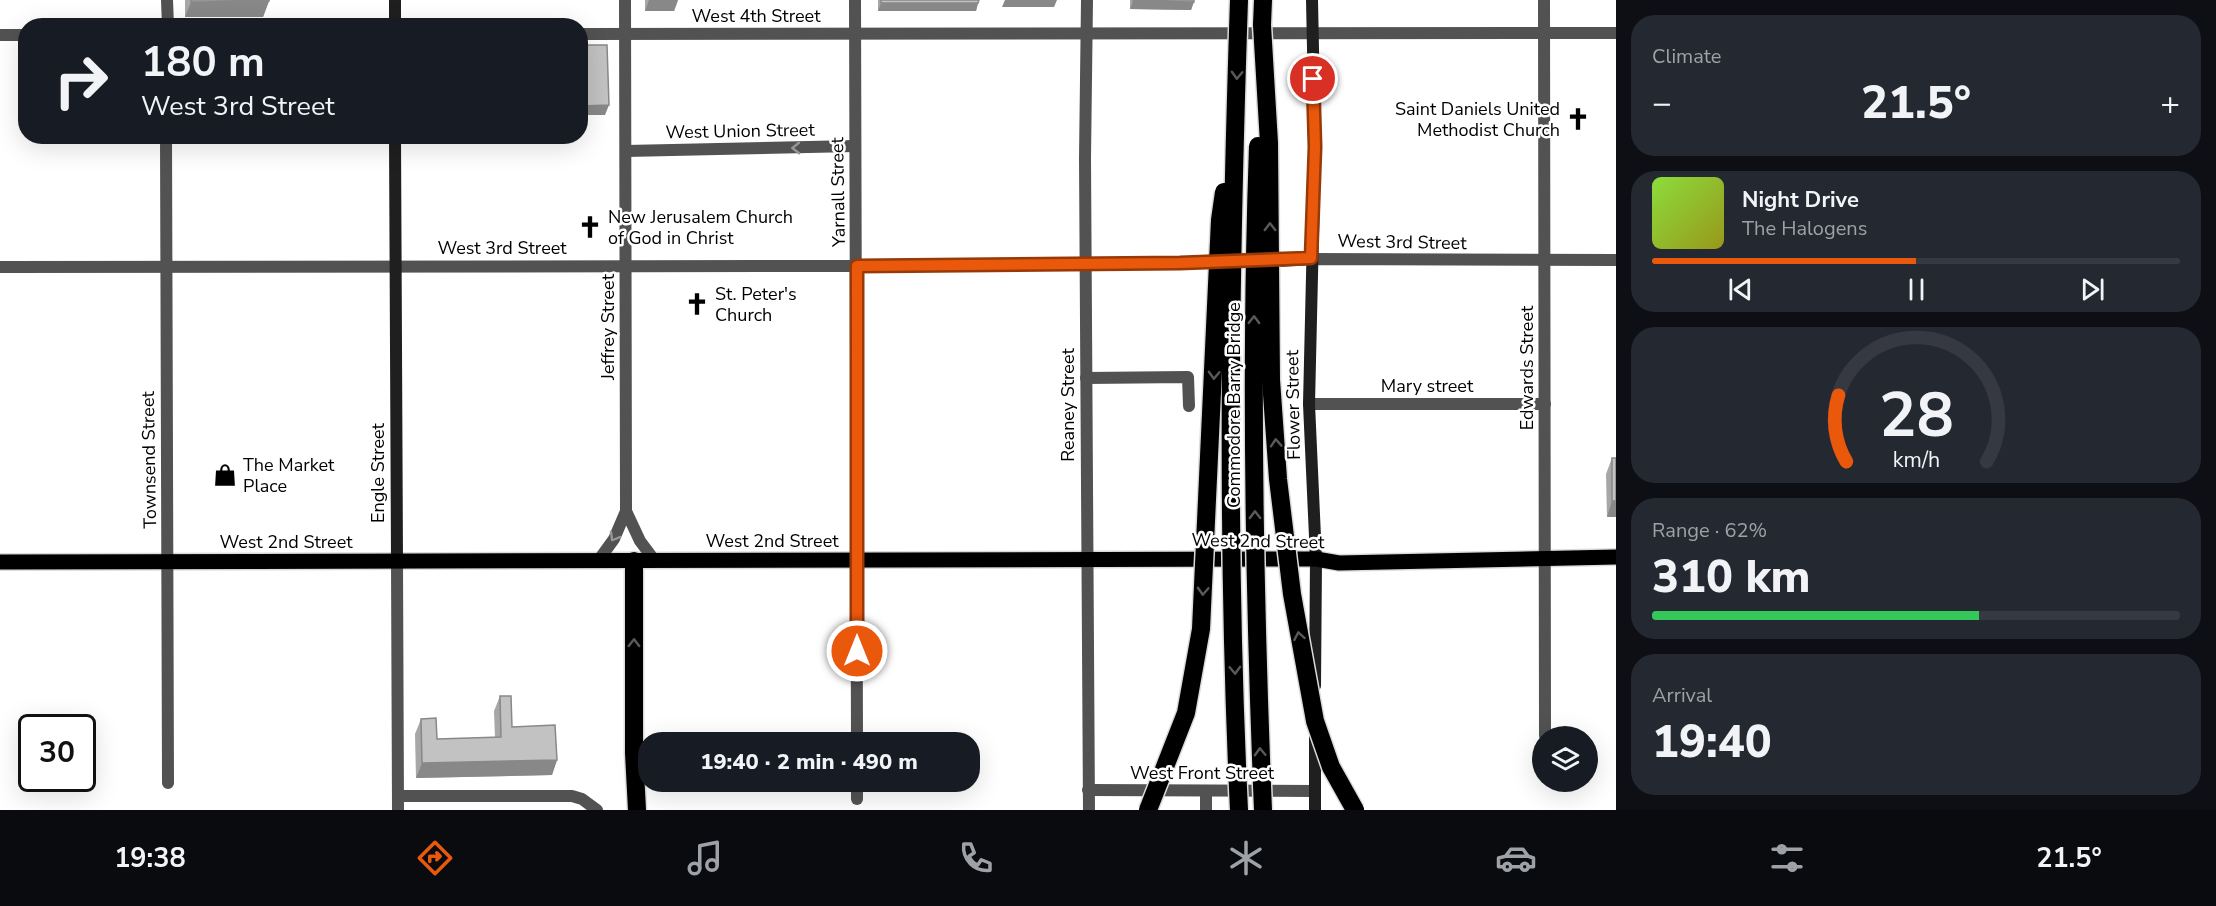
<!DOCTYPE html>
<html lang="en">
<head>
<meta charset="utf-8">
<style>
	:root { --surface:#171b24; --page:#242831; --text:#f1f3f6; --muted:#9ea1a6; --line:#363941; --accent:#ea580c }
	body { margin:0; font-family:"Nunito Sans",sans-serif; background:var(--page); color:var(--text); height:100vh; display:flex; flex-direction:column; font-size:22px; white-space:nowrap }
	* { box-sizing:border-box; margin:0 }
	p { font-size:20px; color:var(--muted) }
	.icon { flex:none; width:33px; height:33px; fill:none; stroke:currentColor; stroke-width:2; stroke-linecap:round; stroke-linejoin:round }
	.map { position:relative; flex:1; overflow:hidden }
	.panel { display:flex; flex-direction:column; gap:15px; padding:15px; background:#0d0f14; width:600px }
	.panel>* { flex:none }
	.banner { position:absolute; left:18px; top:18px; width:570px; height:126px; border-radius:24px; box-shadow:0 6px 24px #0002; background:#171b24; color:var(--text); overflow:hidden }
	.buttons { position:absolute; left:1532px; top:726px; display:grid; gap:12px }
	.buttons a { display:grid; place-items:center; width:66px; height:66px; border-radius:50%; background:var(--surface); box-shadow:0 6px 24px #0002; font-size:30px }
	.speed { position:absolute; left:18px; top:714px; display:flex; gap:12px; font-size:30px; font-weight:700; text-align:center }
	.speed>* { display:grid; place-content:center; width:78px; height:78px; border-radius:50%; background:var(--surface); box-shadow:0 6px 24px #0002; line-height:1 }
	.speed .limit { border:3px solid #111; border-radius:9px; background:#fff; color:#111 }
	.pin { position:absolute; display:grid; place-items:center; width:51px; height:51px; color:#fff; margin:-26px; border:3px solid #fff; border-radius:50%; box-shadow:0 2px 6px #0007 }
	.me { position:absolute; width:66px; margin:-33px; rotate:0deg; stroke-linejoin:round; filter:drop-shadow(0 0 4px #0008) }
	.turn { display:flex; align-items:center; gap:21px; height:126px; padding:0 24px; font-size:27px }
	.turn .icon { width:78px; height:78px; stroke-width:2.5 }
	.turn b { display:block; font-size:42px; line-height:51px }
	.big { font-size:45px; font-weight:800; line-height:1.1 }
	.panel .widget { flex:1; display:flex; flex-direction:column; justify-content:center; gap:9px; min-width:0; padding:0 21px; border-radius:24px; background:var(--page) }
	.panel .dial { align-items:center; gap:0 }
	.dial svg { height:156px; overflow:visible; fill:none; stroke:var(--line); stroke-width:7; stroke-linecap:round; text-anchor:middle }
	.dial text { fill:var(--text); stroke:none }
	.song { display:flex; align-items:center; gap:18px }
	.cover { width:72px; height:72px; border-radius:9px; background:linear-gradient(135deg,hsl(90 70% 55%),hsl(60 70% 35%)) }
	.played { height:6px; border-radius:3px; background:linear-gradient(90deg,var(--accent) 50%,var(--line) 50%) }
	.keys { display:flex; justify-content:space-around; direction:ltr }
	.heat { display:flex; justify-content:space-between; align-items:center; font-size:33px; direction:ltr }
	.charge { height:9px; border-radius:4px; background:linear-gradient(90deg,#34c759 62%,var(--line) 0) }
	.trip { position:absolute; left:638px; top:732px; width:342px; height:60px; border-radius:24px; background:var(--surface); box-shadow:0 6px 24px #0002; font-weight:800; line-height:60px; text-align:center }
	.tab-bar { display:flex; height:96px; justify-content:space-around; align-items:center; background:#090b0e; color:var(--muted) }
	.tab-bar .icon { width:42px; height:42px }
	.tab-bar .on { color:var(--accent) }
	.tab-bar b { font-size:27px; color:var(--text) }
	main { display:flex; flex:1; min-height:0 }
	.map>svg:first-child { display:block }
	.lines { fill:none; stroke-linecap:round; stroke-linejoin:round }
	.primary-casing { stroke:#dbdbdb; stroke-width:18 }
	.highway-casing { stroke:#dbdbdb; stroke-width:21 }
	.street { stroke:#525252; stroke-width:12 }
	.secondary { stroke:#1f1f1f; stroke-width:12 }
	.primary { stroke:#000; stroke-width:15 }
	.highway { stroke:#000; stroke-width:18 }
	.highway-bridge-casing { stroke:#dbdbdb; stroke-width:21; stroke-linecap:butt }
	.highway-bridge { stroke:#000; stroke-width:18 }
	.wall { fill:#a7a7a7 }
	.shaded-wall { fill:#888 }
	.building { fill:#c2c2c2; stroke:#888; stroke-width:1.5 }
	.oneway { stroke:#595959 }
	.oneway2 { stroke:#979797 }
	.route-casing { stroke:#983908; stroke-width:15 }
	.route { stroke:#ea580c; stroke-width:10 }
	.labels { text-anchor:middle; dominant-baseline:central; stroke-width:5; stroke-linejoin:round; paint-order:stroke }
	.street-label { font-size:18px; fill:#000; stroke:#fff }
	.poi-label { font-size:18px; fill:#000; stroke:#fff; text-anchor:start }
</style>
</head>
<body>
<main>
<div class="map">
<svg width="1616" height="810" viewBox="0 0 1616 810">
	<rect width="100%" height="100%" fill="#fff"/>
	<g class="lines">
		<g class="primary-casing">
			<polyline id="primary" points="0,562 1316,559 1339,563 1616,557"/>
		</g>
		<g class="highway-casing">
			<g id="highway">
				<polyline points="1262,25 1263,0"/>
				<polyline points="634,561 634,753 637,810"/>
			</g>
		</g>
		<g class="street">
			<polyline points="167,0 168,26"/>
			<polyline points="625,0 626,511 640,541 655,561"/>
			<polyline points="855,0 857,742"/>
			<polyline points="1087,0 1085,158 1089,810"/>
			<polyline points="1544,0 1545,736"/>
			<polyline points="580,34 1616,33"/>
			<polyline points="0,35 26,35"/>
			<polyline points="166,136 168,783"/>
			<polyline points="626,151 855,146"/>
			<polyline points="0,267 857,266 1264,262 1311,259 1616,260"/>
			<polyline points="1086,378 1188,377 1189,406"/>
			<polyline points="1309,404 1545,404"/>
			<polyline points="397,561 398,810"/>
			<polyline points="598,561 614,539 626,511"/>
			<polyline points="857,782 857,799"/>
			<polyline points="1088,790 1314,791"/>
			<polyline points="1206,792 1206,810"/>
			<polyline points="398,796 572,796 582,799 597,810"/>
		</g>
		<g class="secondary">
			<polyline points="395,0 395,26"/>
			<polyline points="1312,0 1315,147 1309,404 1316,559 1315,686"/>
			<polyline points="395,136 397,561"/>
			<polyline points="1315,810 1315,733"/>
		</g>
		<use href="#primary" class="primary"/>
		<use href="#highway" class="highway"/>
		<g class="highway-bridge-casing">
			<g id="highway-bridge">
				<polyline points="1262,25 1269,143 1271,380 1278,479 1292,594 1315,721 1331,767 1355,810"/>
				<path d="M1258,146c-8,221 -4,443 5,664"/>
				<polyline points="1148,810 1186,713 1201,629 1220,220 1224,192"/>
				<path d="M1239,810c-13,-270 -9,-540 0,-810"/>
			</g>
		</g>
		<use href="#highway-bridge" class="highway-bridge"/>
	</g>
	<g class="wall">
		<polygon points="185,0 269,0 269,1 263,17 185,17"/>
		<polygon points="645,0 678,0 674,11 645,11"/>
		<polygon points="878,0 979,0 976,11 878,11"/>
		<polygon points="1130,0 1194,0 1191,10 1130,9"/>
		<polygon points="1612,458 1616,517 1607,517 1606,474"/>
		<polygon points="500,696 512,727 557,760 552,775 416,778 415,734 421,719 437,739 495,738 494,711"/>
	</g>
	<g class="shaded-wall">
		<polygon points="649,0 678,0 674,11 645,11"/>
		<polygon points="1005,0 1057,0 1054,7 1002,7"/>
		<polygon points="269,1 263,17 185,17 191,2"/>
		<polygon points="1133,1 1194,2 1191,10 1130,9"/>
		<polygon points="881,3 978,3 976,11 878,11"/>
		<polygon points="609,105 605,115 580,115 580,106"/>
		<polygon points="1612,501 1616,501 1616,517 1607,517"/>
		<polygon points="557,760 552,775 416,778 422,763"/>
	</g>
	<g class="building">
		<polygon points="191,0 269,0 269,1 191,2"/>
		<polygon points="881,0 979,0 978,3 881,3"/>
		<polygon points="1133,0 1194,0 1194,2 1133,1"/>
		<polygon points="580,45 607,45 609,105 580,106"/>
		<rect x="1612" y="458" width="4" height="43"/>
		<polygon points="500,696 511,696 512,727 555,725 557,760 422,763 421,719 436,718 437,739 501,737"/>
	</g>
	<defs><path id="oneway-chevron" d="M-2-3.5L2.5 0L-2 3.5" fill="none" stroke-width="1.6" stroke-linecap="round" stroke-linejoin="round" transform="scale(1.5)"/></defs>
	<g class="oneway">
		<use href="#oneway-chevron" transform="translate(1237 75) rotate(92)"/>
		<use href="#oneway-chevron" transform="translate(1270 227) rotate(-91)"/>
		<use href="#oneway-chevron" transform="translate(1254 320) rotate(-89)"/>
		<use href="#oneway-chevron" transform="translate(1214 375) rotate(92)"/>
		<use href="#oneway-chevron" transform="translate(1276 443) rotate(-94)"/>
		<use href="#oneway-chevron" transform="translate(1255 515) rotate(-91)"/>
		<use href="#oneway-chevron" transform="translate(1203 591) rotate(93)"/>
		<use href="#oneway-chevron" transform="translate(1299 636) rotate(-100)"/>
		<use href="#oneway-chevron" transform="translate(634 643) rotate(-89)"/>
		<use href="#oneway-chevron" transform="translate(1235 670) rotate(88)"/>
		<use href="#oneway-chevron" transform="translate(1260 752) rotate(-92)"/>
	</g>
	<g class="oneway2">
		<use href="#oneway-chevron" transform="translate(796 148) rotate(179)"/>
		<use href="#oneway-chevron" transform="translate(614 537) rotate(120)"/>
	</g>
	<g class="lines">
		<g class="route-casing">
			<polyline id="route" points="857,651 857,266 1180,263 1311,258 1315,147 1313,79"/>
		</g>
		<use href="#route" class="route"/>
	</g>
	<defs>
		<g id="church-bare" transform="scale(1.8)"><path d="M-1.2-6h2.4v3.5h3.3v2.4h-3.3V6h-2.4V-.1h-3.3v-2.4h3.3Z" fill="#000" stroke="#fff" stroke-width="2.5" paint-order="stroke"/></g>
		<g id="shop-bare" transform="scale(1.8)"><path d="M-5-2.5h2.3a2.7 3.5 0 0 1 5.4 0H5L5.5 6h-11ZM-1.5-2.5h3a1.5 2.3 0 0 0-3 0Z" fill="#000" stroke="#fff" stroke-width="2.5" paint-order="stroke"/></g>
	</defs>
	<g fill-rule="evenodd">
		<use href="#church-bare" x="1578" y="119"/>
		<use href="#church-bare" x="590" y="227"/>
		<use href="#church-bare" x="697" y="304"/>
		<use href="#shop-bare" x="225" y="475"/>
	</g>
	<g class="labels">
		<g class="street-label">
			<text x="756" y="16">West 4th Street</text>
			<text transform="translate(740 131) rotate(-1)">West Union Street</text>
			<text transform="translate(838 192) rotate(-91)">Yarnall Street</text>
			<text transform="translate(1402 242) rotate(1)">West 3rd Street</text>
			<text x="502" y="248">West 3rd Street</text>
			<text transform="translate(608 327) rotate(-90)">Jeffrey Street</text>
			<text transform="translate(1527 368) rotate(-90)">Edwards Street</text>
			<text x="1427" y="386">Mary street</text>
			<text transform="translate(1068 405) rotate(-90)">Reaney Street</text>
			<text transform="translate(1234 405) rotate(-90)">Commodore Barry Bridge</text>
			<text transform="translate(1293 405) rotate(-91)">Flower Street</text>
			<text transform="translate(149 460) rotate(-91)">Townsend Street</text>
			<text transform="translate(378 473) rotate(-90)">Engle Street</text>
			<text x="772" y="541">West 2nd Street</text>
			<text transform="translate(1258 541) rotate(1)">West 2nd Street</text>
			<text x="286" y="542">West 2nd Street</text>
			<text x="1202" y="773">West Front Street</text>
		</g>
		<g class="poi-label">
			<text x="1560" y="109" text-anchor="end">Saint Daniels United<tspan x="1560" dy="21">Methodist Church</tspan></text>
			<text x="608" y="217">New Jerusalem Church<tspan x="608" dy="21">of God in Christ</tspan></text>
			<text x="715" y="294">St. Peter's<tspan x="715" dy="21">Church</tspan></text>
			<text x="243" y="465">The Market<tspan x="243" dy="21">Place</tspan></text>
		</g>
	</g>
</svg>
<div class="buttons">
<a><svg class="icon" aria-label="layers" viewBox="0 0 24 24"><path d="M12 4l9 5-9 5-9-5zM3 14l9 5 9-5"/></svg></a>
</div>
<div class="speed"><div class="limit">30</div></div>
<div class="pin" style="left:1313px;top:79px;background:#d93025"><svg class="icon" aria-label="arrive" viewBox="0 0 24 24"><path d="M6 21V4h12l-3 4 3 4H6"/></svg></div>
<svg class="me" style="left:857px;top:651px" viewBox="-20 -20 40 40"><circle r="17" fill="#ea580c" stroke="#fff" stroke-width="3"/><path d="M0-11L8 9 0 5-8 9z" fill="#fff"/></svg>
<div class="trip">19:40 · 2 min · 490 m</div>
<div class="banner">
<div class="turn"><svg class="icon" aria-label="right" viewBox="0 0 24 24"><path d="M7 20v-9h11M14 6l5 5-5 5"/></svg><div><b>180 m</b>West 3rd Street</div></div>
</div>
</div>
<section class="panel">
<div class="widget"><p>Climate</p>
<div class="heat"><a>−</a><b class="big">21.5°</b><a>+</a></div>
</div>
<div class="widget">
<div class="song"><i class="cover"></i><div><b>Night Drive</b><p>The Halogens</p></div></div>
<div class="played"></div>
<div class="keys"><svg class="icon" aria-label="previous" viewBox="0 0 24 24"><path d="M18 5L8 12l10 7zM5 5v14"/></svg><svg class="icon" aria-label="pause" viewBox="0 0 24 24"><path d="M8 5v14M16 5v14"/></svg><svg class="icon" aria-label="next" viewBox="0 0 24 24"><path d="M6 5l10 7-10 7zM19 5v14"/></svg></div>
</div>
<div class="widget dial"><svg viewBox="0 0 100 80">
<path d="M14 69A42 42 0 1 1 86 69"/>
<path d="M14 69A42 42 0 0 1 10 35" stroke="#ea580c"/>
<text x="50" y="56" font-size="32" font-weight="700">28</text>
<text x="50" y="72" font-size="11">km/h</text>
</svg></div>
<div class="widget"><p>Range · 62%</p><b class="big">310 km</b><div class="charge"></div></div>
<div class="widget"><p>Arrival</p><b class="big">19:40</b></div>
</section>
</main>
<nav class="tab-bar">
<b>19:38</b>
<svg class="icon on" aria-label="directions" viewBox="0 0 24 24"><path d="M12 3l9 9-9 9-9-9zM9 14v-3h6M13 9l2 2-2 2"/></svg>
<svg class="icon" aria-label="music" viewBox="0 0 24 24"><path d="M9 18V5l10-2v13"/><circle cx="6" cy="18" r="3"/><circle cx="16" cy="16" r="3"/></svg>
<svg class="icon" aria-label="phone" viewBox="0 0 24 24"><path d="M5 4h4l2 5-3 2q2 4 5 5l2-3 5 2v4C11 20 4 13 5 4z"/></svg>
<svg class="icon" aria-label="climate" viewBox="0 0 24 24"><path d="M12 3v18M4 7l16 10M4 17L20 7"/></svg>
<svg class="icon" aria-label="car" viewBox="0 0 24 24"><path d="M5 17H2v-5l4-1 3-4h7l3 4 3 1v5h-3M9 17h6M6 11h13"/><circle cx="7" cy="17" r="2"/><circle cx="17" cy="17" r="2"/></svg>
<svg class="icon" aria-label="filters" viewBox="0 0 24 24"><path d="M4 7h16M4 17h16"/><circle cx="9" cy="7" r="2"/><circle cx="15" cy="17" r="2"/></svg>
<b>21.5°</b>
</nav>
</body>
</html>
